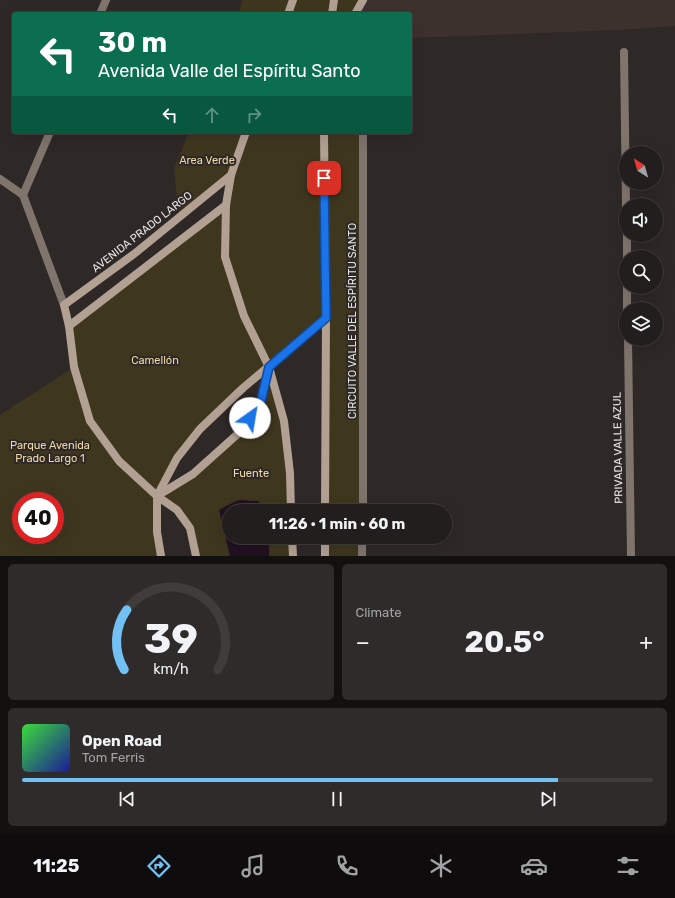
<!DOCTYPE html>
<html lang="en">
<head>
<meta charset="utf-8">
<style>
	:root { --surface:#221e1d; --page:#2e2b2a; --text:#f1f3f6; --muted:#a2a2a4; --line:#3f3c3b; --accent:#72c1f5 }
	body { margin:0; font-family:Rubik,sans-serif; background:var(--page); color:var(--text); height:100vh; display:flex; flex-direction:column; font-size:15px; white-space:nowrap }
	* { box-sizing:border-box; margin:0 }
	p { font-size:13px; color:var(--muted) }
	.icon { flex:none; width:22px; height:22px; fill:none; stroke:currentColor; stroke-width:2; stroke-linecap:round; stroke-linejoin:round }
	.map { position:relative; height:556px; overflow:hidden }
	.drawer { display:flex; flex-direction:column; gap:8px; padding:8px; background:#131010; flex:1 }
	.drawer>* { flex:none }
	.top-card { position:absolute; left:12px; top:12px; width:400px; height:122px; border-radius:4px; box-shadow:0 4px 16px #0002,0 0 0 1px var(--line); background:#0b6e4f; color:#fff; overflow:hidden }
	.needle { width:26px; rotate:323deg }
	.buttons { position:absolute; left:619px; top:146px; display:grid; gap:8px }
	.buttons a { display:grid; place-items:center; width:44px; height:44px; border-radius:50%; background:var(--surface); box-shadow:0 4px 16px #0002,0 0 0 1px var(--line); font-size:20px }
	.speed { position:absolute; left:12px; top:492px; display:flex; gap:8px; font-size:20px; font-weight:700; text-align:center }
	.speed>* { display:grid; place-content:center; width:52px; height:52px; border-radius:50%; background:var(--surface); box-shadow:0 4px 16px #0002,0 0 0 1px var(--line); line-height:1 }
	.speed .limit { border:6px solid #d22; background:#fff; color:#111 }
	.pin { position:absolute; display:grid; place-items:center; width:34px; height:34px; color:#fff; margin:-17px; border-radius:8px; box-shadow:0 2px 6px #0006 }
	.me { position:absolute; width:44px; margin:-22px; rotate:32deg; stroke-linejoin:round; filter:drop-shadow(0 0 3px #0008) }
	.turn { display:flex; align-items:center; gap:14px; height:84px; padding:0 20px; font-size:18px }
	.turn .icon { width:52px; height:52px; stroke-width:2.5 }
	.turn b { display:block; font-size:28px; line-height:34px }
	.lanes { display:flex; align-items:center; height:38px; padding:0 20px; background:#0003; justify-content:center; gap:20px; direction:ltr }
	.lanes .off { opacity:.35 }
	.big { font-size:30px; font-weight:700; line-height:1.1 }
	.drawer .widget { flex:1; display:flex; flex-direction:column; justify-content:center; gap:6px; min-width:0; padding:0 14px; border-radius:6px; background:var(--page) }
	.drawer .dial { align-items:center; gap:0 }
	.dial svg { height:104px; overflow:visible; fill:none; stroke:var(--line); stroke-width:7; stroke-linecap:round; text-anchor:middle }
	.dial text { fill:var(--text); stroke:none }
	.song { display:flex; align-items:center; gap:12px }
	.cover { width:48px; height:48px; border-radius:6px; background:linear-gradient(135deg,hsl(120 70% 55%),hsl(240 70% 35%)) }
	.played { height:4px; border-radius:2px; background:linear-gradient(90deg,var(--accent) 85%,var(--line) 85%) }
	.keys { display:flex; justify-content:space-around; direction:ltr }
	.heat { display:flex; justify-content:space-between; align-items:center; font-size:22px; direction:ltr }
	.drawer .tiles { flex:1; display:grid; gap:8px; grid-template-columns:1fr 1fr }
	.widget:last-child { grid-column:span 2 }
	.trip { position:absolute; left:222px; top:504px; width:230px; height:40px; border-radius:20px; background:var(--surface); box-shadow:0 4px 16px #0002,0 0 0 1px var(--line); font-weight:700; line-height:40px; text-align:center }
	.dock { display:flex; height:64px; justify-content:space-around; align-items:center; background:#0e0c0c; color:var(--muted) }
	.dock .icon { width:28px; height:28px }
	.dock .current { color:var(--accent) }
	.dock b { font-size:18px; color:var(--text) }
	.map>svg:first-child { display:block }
	.built { fill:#3d312e }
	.green { fill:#3f361e; fill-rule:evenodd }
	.water { fill:#221021 }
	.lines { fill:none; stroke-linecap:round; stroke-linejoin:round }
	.street { stroke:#80756d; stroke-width:8 }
	.secondary { stroke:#b2a093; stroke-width:8 }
	.route-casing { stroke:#114b97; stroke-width:10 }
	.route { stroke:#1a73e8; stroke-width:7 }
	.labels { text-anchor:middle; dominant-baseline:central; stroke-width:4; stroke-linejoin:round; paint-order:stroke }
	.park-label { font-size:11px; fill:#eed9a5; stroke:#2e2827 }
	.street-label { font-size:11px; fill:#e8e4e3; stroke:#2e2827 }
</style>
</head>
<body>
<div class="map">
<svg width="675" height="556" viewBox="0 0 675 556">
	<rect width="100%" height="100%" fill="#2e2827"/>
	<polygon class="built" points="363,0 675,0 675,26 619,30 410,38 410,14 355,14"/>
	<g class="green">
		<polygon points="243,0 363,0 355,14 238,14"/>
		<path d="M189,132h174v379h-38l1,-192 -57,48 15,54 7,90h-62v26h63l1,19h-95l-6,-29 -35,-31 4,60h-161v-141l74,-48 -5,-40 157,-122 5,-29 -52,43 -5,-51zM266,368l-7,37 -41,47 -61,43 43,-66zM21,501h34v34h-34z"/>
		<rect x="325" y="537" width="37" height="19"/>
	</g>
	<polygon class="water" points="239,500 258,501 266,511 229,511 229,537 269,537 269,556 230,556 219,510 234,502"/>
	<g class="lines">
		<g class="street">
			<polyline points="100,14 106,0"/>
			<polyline points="624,52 626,205"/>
			<polyline points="0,179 23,195"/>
			<polyline points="23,195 64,305"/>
			<polyline points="23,195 50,132"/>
			<polyline points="627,235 627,257"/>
			<polyline points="627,287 627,309"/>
			<polyline points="628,339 631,556"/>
			<polyline points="363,511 363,132"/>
			<polyline points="362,556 362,537"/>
		</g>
		<g class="secondary">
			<polyline points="288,14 293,0"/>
			<polyline points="332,14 334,0"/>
			<polyline points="355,14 363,0"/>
			<polyline points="246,132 231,175 226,205 225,257 244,316 269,367 284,421 290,473 291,511"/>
			<polyline points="324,132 326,318 325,511"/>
			<polyline points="69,326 226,205"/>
			<polyline points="157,496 193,474 241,431 259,405 269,368"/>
			<polyline points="292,537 293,556"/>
			<polyline points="161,556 157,532 157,496 177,458 200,429 243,388 326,318"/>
			<polyline points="196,556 190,528 177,510 157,496 119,461 90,421 74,367 69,326 64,305 134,254 231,175"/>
			<polyline points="325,556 325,537"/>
		</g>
	</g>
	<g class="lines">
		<g class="route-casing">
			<polyline id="route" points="250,418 260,405 269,367 326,318 324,178"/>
		</g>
		<use href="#route" class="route"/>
	</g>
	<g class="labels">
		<g class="park-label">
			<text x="207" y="160">Area Verde</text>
			<text x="155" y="360">Camellón</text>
			<text x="50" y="445">Parque Avenida<tspan x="50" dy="13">Prado Largo 1</tspan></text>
			<text x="251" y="473">Fuente</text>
		</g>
		<g class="street-label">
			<text transform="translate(142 232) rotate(-38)">AVENIDA PRADO LARGO</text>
			<text transform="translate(352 321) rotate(-90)">CIRCUITO VALLE DEL ESPÍRITU SANTO</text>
			<text transform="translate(618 448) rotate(-91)">PRIVADA VALLE AZUL</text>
		</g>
	</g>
</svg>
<div class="buttons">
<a><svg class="needle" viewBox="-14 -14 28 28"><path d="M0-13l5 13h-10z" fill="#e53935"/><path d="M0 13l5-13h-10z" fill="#a2a2a4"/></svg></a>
<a><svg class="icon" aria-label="sound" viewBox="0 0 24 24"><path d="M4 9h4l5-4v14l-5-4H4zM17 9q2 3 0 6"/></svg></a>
<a><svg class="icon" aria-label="search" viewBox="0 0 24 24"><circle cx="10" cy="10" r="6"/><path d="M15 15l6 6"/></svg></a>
<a><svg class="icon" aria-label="layers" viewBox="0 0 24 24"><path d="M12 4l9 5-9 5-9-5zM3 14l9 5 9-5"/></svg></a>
</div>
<div class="speed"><div class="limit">40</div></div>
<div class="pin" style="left:324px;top:178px;background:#d93025"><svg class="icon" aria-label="arrive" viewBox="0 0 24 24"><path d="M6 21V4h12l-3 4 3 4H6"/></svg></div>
<svg class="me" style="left:250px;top:418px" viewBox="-20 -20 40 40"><circle r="19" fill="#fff"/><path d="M0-13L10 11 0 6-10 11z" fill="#1a73e8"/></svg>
<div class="trip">11:26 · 1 min · 60 m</div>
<div class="top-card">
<div class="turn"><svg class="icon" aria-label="left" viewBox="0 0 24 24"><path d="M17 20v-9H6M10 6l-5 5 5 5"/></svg><div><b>30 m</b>Avenida Valle del Espíritu Santo</div></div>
<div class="lanes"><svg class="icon" aria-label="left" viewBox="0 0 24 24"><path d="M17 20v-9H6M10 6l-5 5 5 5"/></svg><svg class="icon off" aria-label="ahead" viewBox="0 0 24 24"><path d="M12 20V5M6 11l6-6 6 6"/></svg><svg class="icon off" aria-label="right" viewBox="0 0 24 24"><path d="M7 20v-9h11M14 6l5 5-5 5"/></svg></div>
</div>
</div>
<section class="drawer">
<div class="tiles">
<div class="widget dial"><svg viewBox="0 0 100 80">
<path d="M14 69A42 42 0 1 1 86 69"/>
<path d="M14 69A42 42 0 0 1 16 23" stroke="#72c1f5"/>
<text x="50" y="56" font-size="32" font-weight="700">39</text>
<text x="50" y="72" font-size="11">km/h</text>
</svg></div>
<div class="widget"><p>Climate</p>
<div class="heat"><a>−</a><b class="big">20.5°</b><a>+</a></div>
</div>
<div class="widget">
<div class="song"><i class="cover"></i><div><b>Open Road</b><p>Tom Ferris</p></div></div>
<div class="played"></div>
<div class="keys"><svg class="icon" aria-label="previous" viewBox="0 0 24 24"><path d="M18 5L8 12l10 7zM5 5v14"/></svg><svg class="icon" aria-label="pause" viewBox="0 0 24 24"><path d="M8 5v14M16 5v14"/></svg><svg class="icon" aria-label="next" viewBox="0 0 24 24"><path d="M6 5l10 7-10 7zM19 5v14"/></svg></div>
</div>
</div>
</section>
<nav class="dock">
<b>11:25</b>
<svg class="icon current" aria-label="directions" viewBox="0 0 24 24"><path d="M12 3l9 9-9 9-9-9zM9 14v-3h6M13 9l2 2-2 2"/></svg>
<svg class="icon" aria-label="music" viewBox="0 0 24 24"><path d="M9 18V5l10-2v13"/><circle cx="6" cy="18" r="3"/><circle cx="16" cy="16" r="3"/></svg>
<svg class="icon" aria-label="phone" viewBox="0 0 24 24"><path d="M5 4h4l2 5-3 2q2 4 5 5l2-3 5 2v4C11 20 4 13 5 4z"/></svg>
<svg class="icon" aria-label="climate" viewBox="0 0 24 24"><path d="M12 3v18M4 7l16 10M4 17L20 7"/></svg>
<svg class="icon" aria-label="car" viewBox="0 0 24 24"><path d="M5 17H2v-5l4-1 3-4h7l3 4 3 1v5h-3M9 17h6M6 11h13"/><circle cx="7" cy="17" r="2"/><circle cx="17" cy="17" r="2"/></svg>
<svg class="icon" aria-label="filters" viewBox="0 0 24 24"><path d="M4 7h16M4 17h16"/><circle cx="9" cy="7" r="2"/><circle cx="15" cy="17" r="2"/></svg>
</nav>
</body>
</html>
